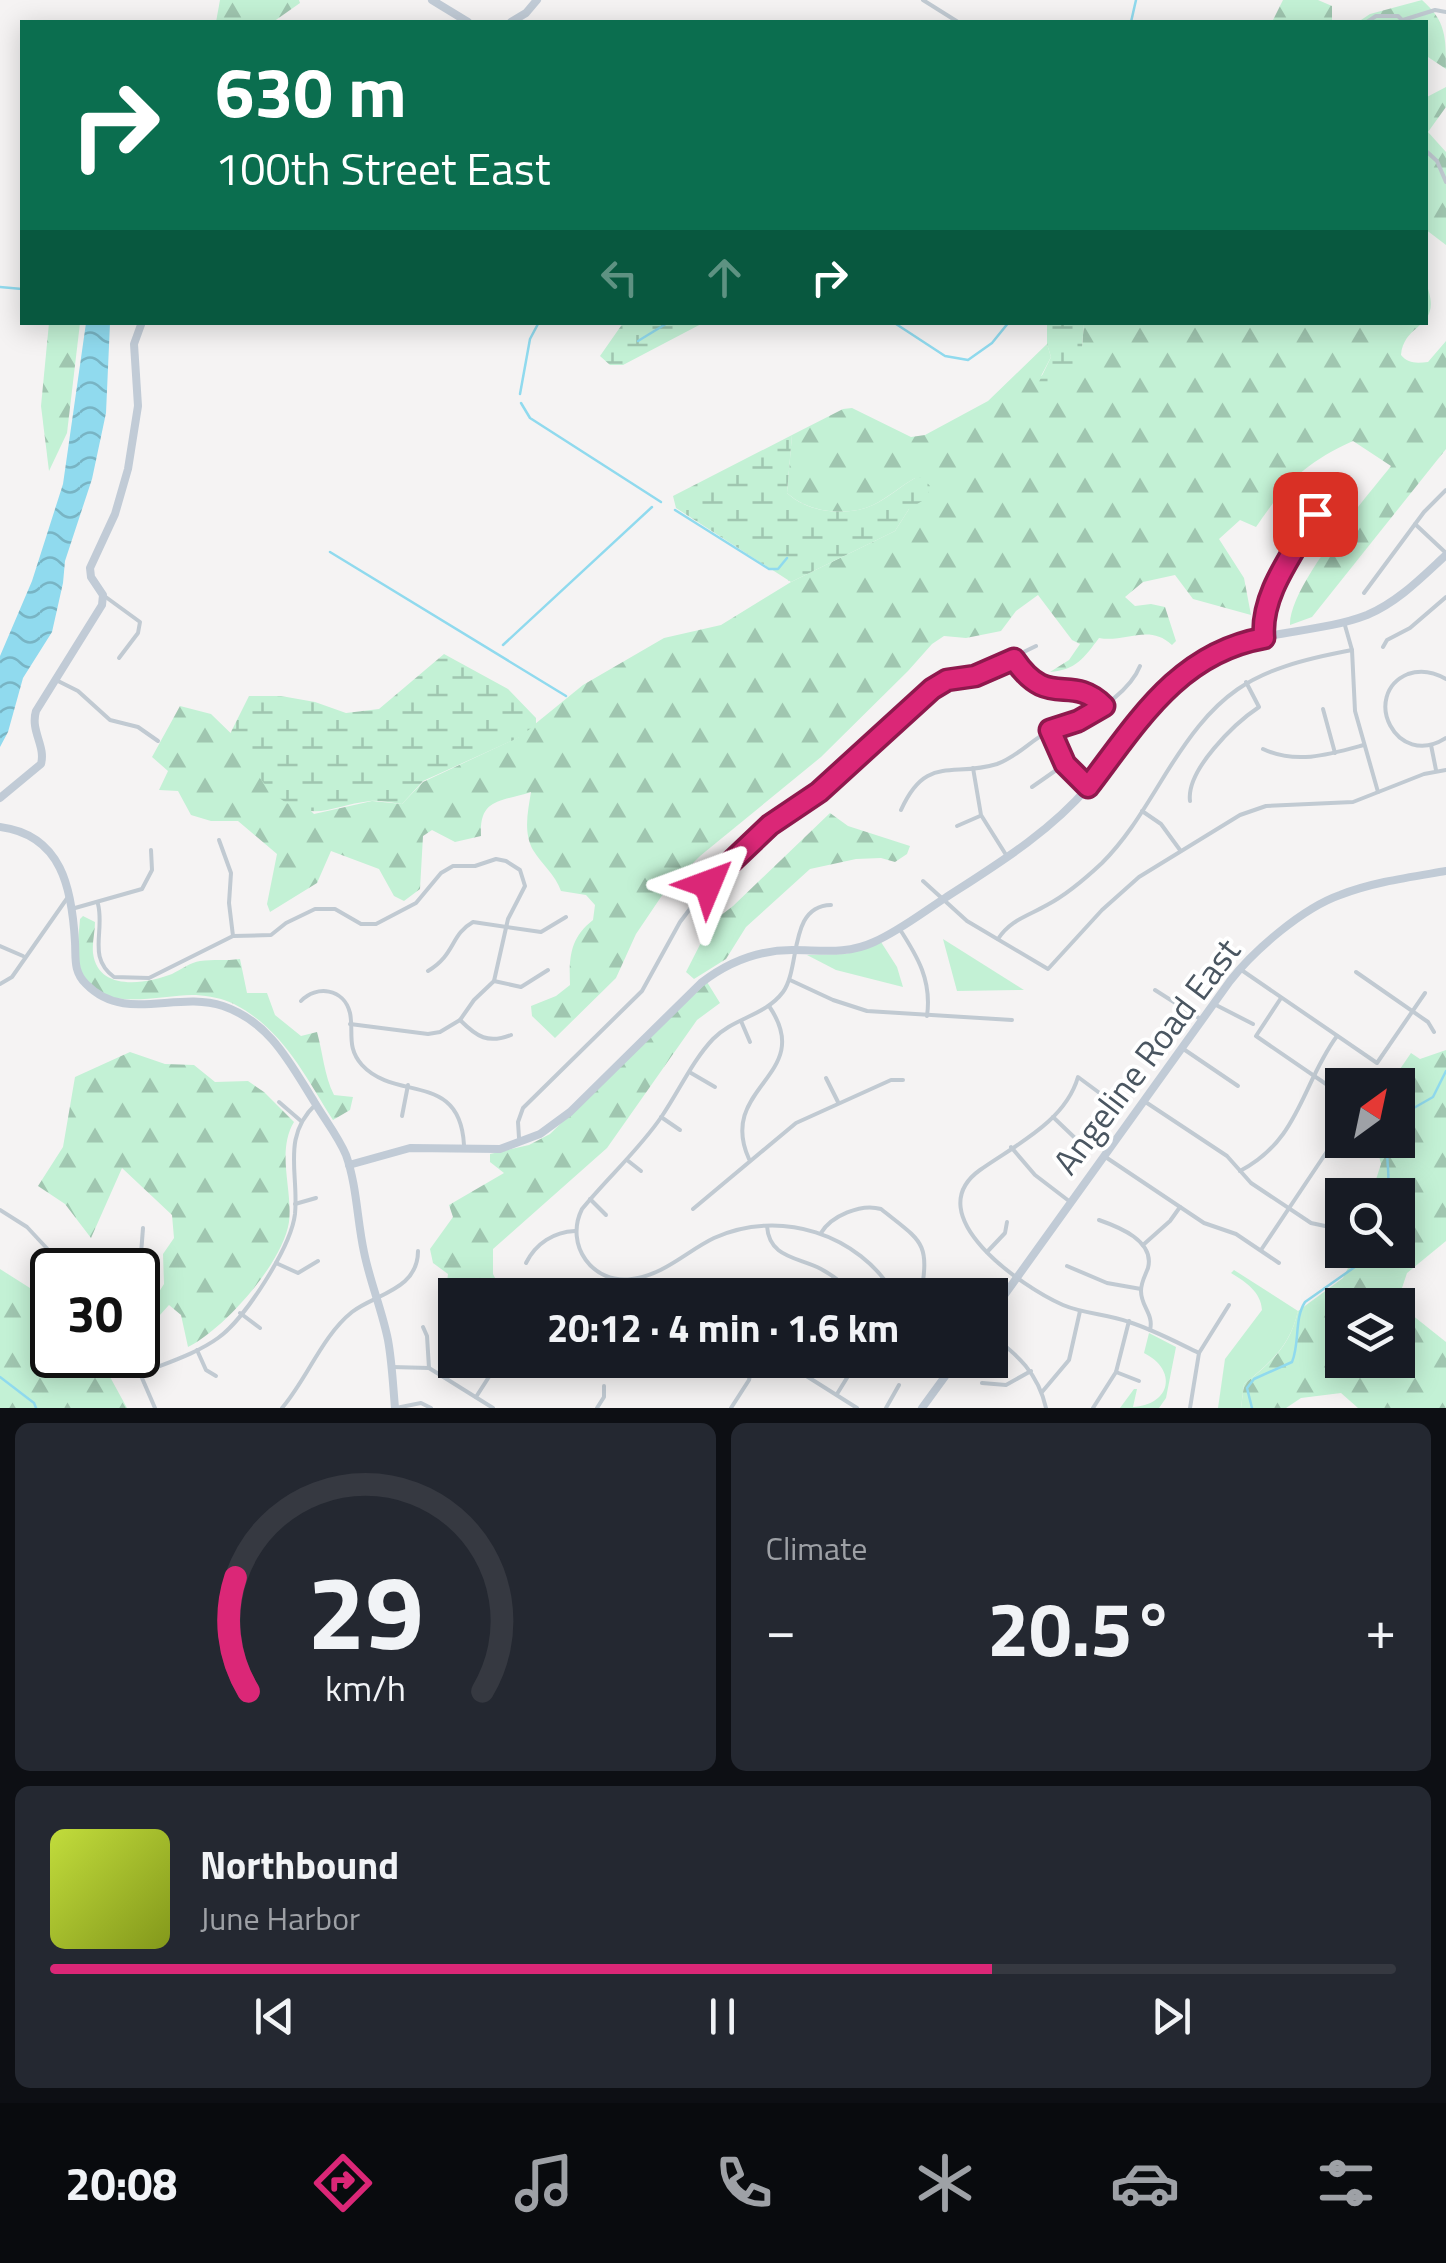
<!DOCTYPE html>
<html lang="en">
<head>
<meta charset="utf-8">
<style>
	:root { --surface:#171b24; --page:#242831; --text:#f1f3f6; --muted:#9ea1a6; --line:#363941; --accent:#db2777 }
	body { margin:0; font-family:"Titillium Web",sans-serif; background:var(--page); color:var(--text); height:100vh; display:flex; flex-direction:column; font-size:38px; white-space:nowrap }
	* { box-sizing:border-box; margin:0 }
	p { font-size:32px; color:var(--muted) }
	.icon { flex:none; width:55px; height:55px; fill:none; stroke:currentColor; stroke-width:2; stroke-linecap:round; stroke-linejoin:round }
	.map { position:relative; height:1408px; overflow:hidden }
	.sheet { display:flex; flex-direction:column; gap:15px; padding:15px; background:#0d0f14; flex:1 }
	.sheet>* { flex:none }
	.top-card { position:absolute; left:20px; top:20px; width:1408px; height:305px; border-radius:0px; box-shadow:0 5px 25px #0003; background:#0b6e4f; color:#fff; overflow:hidden }
	.needle { width:65px; rotate:33deg }
	.fabs { position:absolute; left:1325px; top:1068px; display:grid; gap:20px }
	.fabs a { display:grid; place-items:center; width:90px; height:90px; border-radius:0px; background:var(--surface); box-shadow:0 5px 25px #0003; font-size:50px }
	.speed { position:absolute; left:30px; top:1248px; display:flex; gap:20px; font-size:50px; font-weight:700; text-align:center }
	.speed>* { display:grid; place-content:center; width:130px; height:130px; border-radius:50%; background:var(--surface); box-shadow:0 5px 25px #0003; line-height:1 }
	.speed .limit { border:5px solid #111; border-radius:15px; background:#fff; color:#111 }
	.pin { position:absolute; display:grid; place-items:center; width:85px; height:85px; color:#fff; margin:-42px; border-radius:20px; box-shadow:0 5px 15px #0006 }
	.me { position:absolute; width:110px; margin:-55px; rotate:46deg; stroke-linejoin:round; filter:drop-shadow(0 0 8px #0008) }
	.turn { display:flex; align-items:center; gap:35px; height:210px; padding:0 30px; font-size:45px }
	.turn .icon { width:130px; height:130px; stroke-width:2.5 }
	.turn b { display:block; font-size:70px; line-height:85px }
	.lanes { display:flex; align-items:center; height:95px; padding:0 30px; background:#0003; justify-content:center; gap:50px; direction:ltr }
	.lanes .off { opacity:.35 }
	.big { font-size:75px; font-weight:700; line-height:1.1 }
	.sheet .card { flex:1; display:flex; flex-direction:column; justify-content:center; gap:15px; min-width:0; padding:0 35px; border-radius:15px; background:var(--page) }
	.sheet .dial { align-items:center; gap:0 }
	.dial svg { height:260px; overflow:visible; fill:none; stroke:var(--line); stroke-width:7; stroke-linecap:round; text-anchor:middle }
	.dial text { fill:var(--text); stroke:none }
	.song { display:flex; align-items:center; gap:30px }
	.cover { width:120px; height:120px; border-radius:15px; background:linear-gradient(135deg,hsl(70 70% 55%),hsl(70 70% 35%)) }
	.played { height:10px; border-radius:5px; background:linear-gradient(90deg,var(--accent) 70%,var(--line) 70%) }
	.keys { display:flex; justify-content:space-around; direction:ltr }
	.heat { display:flex; justify-content:space-between; align-items:center; font-size:55px; direction:ltr }
	.sheet .tiles { flex:1; display:grid; gap:15px; grid-template-columns:1fr 1fr }
	.card:last-child { grid-column:span 2 }
	.trip { position:absolute; left:438px; top:1278px; width:570px; height:100px; border-radius:0px; background:var(--surface); box-shadow:0 5px 25px #0003; font-weight:700; line-height:100px; text-align:center }
	.tabs { display:flex; height:160px; justify-content:space-around; align-items:center; background:#090b0e; color:var(--muted) }
	.tabs .icon { width:70px; height:70px }
	.tabs .selected { color:var(--accent) }
	.tabs b { font-size:45px; color:var(--text) }
	.map>svg:first-child { display:block }
	.forest { fill:url(#forest-firs); fill-rule:evenodd }
	.wetland { fill:url(#wetland-marsh) }
	.park { fill:#c3f1d5 }
	.water { fill:url(#water-waves) }
	.lines { fill:none; stroke-linecap:round; stroke-linejoin:round }
	.stream { stroke:#90daee; stroke-width:2.5 }
	.street { stroke:#c1cad2; stroke-width:4 }
	.secondary { stroke:#c1cbd6; stroke-width:8 }
	.route-casing { stroke:#8e194d; stroke-width:25 }
	.route { stroke:#db2777; stroke-width:18 }
	.labels { text-anchor:middle; dominant-baseline:central; stroke-width:8; stroke-linejoin:round; paint-order:stroke }
	.street-label { font-size:35px; fill:#4a5661; stroke:#fff }
</style>
</head>
<body>
<div class="map">
<svg width="1446" height="1408" viewBox="0 0 1446 1408">
	<defs>
		<pattern id="forest-firs" width="22" height="20" patternUnits="userSpaceOnUse" patternTransform="scale(2.5)"><rect width="22" height="20" fill="#c3f1d5"/><path d="M5 1l3.5 6h-7zM16 11l3.5 6h-7z" fill="#a0c6b0"/></pattern>
		<pattern id="wetland-marsh" width="20" height="14" patternUnits="userSpaceOnUse" patternTransform="scale(2.5)"><rect width="20" height="14" fill="#c3f1d5"/><path d="M1 5h8M5 5V1M11 12h8M15 12V8" fill="none" stroke="#a0c6b0"/></pattern>
		<pattern id="water-waves" width="16" height="10" patternUnits="userSpaceOnUse" patternTransform="scale(2.5)"><rect width="16" height="10" fill="#90daee"/><path d="M0 5q4-4 8 0t8 0" fill="none" stroke="#78b4c4"/></pattern>
	</defs>
	<rect width="100%" height="100%" fill="#f5f3f3"/>
	<g class="forest">
		<polygon points="220,0 299,0 300,3 273,22 216,22"/>
		<polygon points="1283,0 1318,0 1332,6 1332,22 1272,22"/>
		<path d="M1422,0c24,21 24,37 24,69l-21,-14v-33h-67l12,-8z"/>
		<polygon points="1446,87 1446,107 1428,132 1446,152 1446,245 1425,229 1425,98"/>
		<path d="M1425,281c21,49 -21,39 -24,74 7,9 16,8 27,7l18,-21v108l-134,168 -22,8c-1,-39 75,-126 101,-159l-38,-25c-50,23 -66,41 -97,86l-16,-7 -21,19 25,39 7,37 -58,-16 -18,-24 -32,7 -18,15 10,9 16,-2 14,3 11,34 -4,4c-23,-22 -47,-2 -73,-7 -15,20 -23,32 -49,34l19,-12 11,-16 -8,-4 -34,-45 -22,16 -15,20 -35,7 -22,-2 -12,8 -24,27 -87,86 -121,99 -35,35 -29,43 -20,44 -61,60 -23,-22 -1,-10 25,-10 14,-11c-1,-28 0,-47 23,-65l2,-15 -9,-10 -25,-4c-6,-17 -19,-26 -28,-41 -10,-18 -5,-39 -2,-58 -31,10 -52,6 -50,44l-26,6 -23,-12 -9,6 -3,53 -16,12 -10,-5 -15,-27 -48,-18 -14,32 -47,29 -3,-8 10,-50 -39,-33h-27l-20,-6 -13,-24 -19,-1 9,-19 -16,-14 28,-51 31,8 103,100 58,-13 30,3 21,-22 96,-45 64,-52 81,-47 57,-13 70,-43 104,-51 14,-22 6,-31c-14,8 -28,20 -42,27 -26,12 -64,8 -86,-12l5,-58 51,-26 9,-1 59,29 14,-2 63,-34 59,-57 4,13 -10,19 41,-29 2,-24 341,-1z"/>
		<polygon points="49,323 80,323 67,433 49,471 41,406"/>
		<polygon points="830,813 848,826 910,846 907,854 895,862 881,858 856,859 810,869 746,927 726,959 694,979 686,972 711,923 733,906"/>
		<path d="M83,916l12,6c0,11 -3,20 -2,31 5,39 53,31 79,21 8,-4 19,-12 28,-13 13,-2 26,0 40,-2l7,34h20l8,22 26,21 16,-4c6,21 7,43 17,63l19,2 -3,13 -17,10c-28,-44 -50,-91 -99,-116 -12,-6 -25,-8 -38,-9 -33,-2 -105,23 -117,-29 -3,-14 0,-33 1,-47z"/>
		<polygon points="707,982 720,1003 697,1020 607,1148 493,1249 493,1274 503,1294 520,1295 455,1295 455,1324 443,1316 448,1274 433,1263 430,1249 453,1217 449,1205 504,1173 490,1162 490,1154 529,1145 550,1134"/>
		<path d="M1446,1050v191l-39,32 -10,30 49,39v66h-88l-17,-15 -40,5 -15,10h-45l3,-24c28,-22 46,-38 54,-73l45,-33 14,-28h41v-55h-27l10,-31 -3,-12 -17,-11 37,-1v-55h-9l22,-32 9,6zM1342,1305h56v55h-56z"/>
		<path d="M130,1052l35,12 29,1 21,17 33,-1 16,11 30,30c-18,30 -1,68 -5,100 -6,41 -65,107 -101,125l-7,-32 -12,-10 -19,21 -7,-9 21,-33 -1,-30 11,-16 -2,-23 -50,-47 -31,70 -26,-34 -27,-18 25,-39 12,-70z"/>
		<polygon points="0,1269 52,1302 52,1355 98,1355 127,1408 0,1408"/>
	</g>
	<g class="wetland">
		<polygon points="623,323 623,322 703,323 623,365 610,365 600,356"/>
		<polygon points="1047,323 1084,323 1082,347 1070,372 1042,392 1037,386 1051,357 1047,344"/>
		<path d="M792,435l-5,58c21,20 60,24 86,12 15,-7 28,-19 42,-27h8l7,8 -3,12 -18,11 -14,22 -104,51 -115,-74 -3,-12z"/>
		<path d="M444,654l64,35 28,29v6l-16,13 -97,44 -21,23c-11,-1 -22,-4 -32,-3 -37,4 -57,23 -92,-4 -23,-17 -29,-43 -48,-63l19,-38h32l34,6 31,11 33,-4z"/>
	</g>
	<g class="park">
		<polygon points="943,939 1024,990 957,991"/>
		<polygon points="881,942 897,967 903,987 836,970 807,955 846,954"/>
		<path d="M1234,1270l64,41c-8,35 -27,51 -54,73l-3,24h-23l7,-49 37,-49c-1,-18 -16,-28 -31,-37z"/>
		<path d="M1149,1333l27,14 -10,51 -7,10h-39l14,-19h3l-4,18c38,-2 45,-37 11,-54z"/>
	</g>
	<polygon class="water" points="86,323 110,323 106,413 92,479 65,561 63,583 52,632 23,678 8,732 0,747 0,656 32,581 63,484"/>
	<g class="lines">
		<g class="stream">
			<polyline points="1131,22 1136,0"/>
			<polyline points="0,287 22,289"/>
			<polyline points="893,322 945,356 968,360 992,343 1009,322"/>
			<polyline points="638,341 669,322"/>
			<polyline points="520,394 530,339 539,322"/>
			<polyline points="521,403 530,418 661,502"/>
			<polyline points="675,510 769,569 778,569 787,558"/>
			<polyline points="330,552 566,696"/>
			<polyline points="503,645 652,507"/>
			<polyline points="1398,1124 1412,1109 1433,1097 1446,1071"/>
			<path d="M1384,1195c10,-18 -1,-36 5,-55"/>
			<polyline points="0,1377 34,1403 36,1408"/>
			<path d="M1252,1408l-5,-20 7,-9 38,-17c8,-19 2,-43 13,-60l54,-38 9,-14"/>
		</g>
		<g class="street">
			<polyline points="923,0 958,22"/>
			<polyline points="1403,20 1435,10 1446,12"/>
			<polyline points="1367,22 1376,16 1398,16 1404,22"/>
			<polyline points="1425,150 1437,161 1446,182"/>
			<polyline points="1415,524 1446,553"/>
			<polyline points="1364,593 1424,512 1446,490"/>
			<polyline points="103,595 140,622 138,633 119,658"/>
			<polyline points="1344,622 1352,650 1355,711 1378,792"/>
			<path d="M1264,638c-5,-49 46,-116 74,-154"/>
			<polyline points="1383,647 1387,640 1410,628 1446,597"/>
			<path d="M1013,659c35,52 57,13 91,47"/>
			<path d="M1446,679c-12,-7 -24,-10 -38,-5 -48,20 -12,96 38,64"/>
			<polyline points="58,681 78,691 110,720 138,727 158,741"/>
			<polyline points="1323,709 1335,753"/>
			<polyline points="1050,730 1065,764 1087,787"/>
			<polyline points="1431,745 1436,770"/>
			<path d="M1263,749c33,16 68,5 101,-4"/>
			<polyline points="973,768 981,815 1008,858"/>
			<polyline points="1032,787 1065,764"/>
			<path d="M1190,801c-4,-31 45,-78 69,-94l-13,-25"/>
			<path d="M901,810c25,-56 51,-32 96,-46 20,-7 33,-23 52,-33 9,-5 19,-6 29,-10 22,-10 53,-32 62,-55"/>
			<polyline points="1142,811 1161,824 1180,850"/>
			<polyline points="957,826 980,816"/>
			<polyline points="219,840 231,873 229,903 233,936"/>
			<polyline points="923,881 967,921 1048,969 1102,910 1139,877 1240,815 1266,806 1353,802 1424,774 1446,770"/>
			<path d="M98,904c7,28 -11,53 16,73l35,1 84,-42 38,-1 15,-12 29,-14h20l26,15h15l40,-21 25,-30 12,-7h22l21,-7 10,2 14,9 5,16 -17,33 -14,62 -20,19 -14,20 -20,12 -12,2 -78,-10"/>
			<path d="M831,905c-43,1 -30,62 -48,87 -18,24 -50,26 -70,47 -20,21 -34,52 -51,77 -23,34 -54,61 -80,93 -18,36 11,76 50,70 32,-4 55,-28 82,-41 66,-30 145,-4 181,57"/>
			<polyline points="75,908 142,889 152,870 151,850"/>
			<path d="M899,928c19,29 33,53 28,88"/>
			<path d="M998,939c12,-19 30,-23 49,-34 19,-10 39,-27 55,-42 24,-24 40,-51 58,-80 56,-92 86,-113 192,-133"/>
			<polyline points="0,946 23,956"/>
			<polyline points="1240,969 1377,1063 1425,993"/>
			<path d="M428,971c28,-17 22,-36 45,-49l68,10 25,-15"/>
			<polyline points="1356,972 1428,1022 1434,1032"/>
			<polyline points="790,980 833,1000 867,1011 1012,1020"/>
			<polyline points="494,981 521,987 548,970"/>
			<polyline points="0,984 12,977 68,897"/>
			<polyline points="1155,990 1202,1020"/>
			<polyline points="1281,998 1256,1036 1342,1095"/>
			<path d="M301,1001c15,-16 43,-13 49,12 4,19 -4,34 12,52 34,37 98,6 102,80"/>
			<polyline points="1214,1004 1253,1024"/>
			<path d="M460,1020c17,17 28,24 51,15"/>
			<polyline points="741,1021 750,1042"/>
			<polyline points="1182,1048 1238,1086"/>
			<polyline points="691,1073 715,1087"/>
			<polyline points="826,1078 838,1102"/>
			<path d="M1105,1097l-27,-20c-13,45 -63,68 -98,93 -63,45 42,117 83,135 21,9 45,9 66,17 25,8 47,20 70,31"/>
			<polyline points="1144,1101 1227,1156 1251,1183 1311,1223 1325,1226"/>
			<polyline points="279,1102 301,1121"/>
			<polyline points="402,1116 408,1085"/>
			<polyline points="661,1117 680,1130"/>
			<polyline points="1053,1117 1075,1138"/>
			<polyline points="519,1138 518,1122 523,1108 642,991 680,922 709,884 770,825 819,793 931,689 947,680 975,676 1036,646"/>
			<polyline points="1011,1147 1035,1175 1069,1201"/>
			<polyline points="1104,1156 1204,1223 1236,1234 1279,1263"/>
			<path d="M749,1159c-33,-73 68,-83 20,-153"/>
			<polyline points="627,1160 641,1171"/>
			<path d="M1240,1171c60,-31 62,-88 97,-135"/>
			<polyline points="590,1199 606,1215"/>
			<polyline points="295,1204 316,1198"/>
			<polyline points="693,1209 796,1123 891,1080 903,1080"/>
			<polyline points="0,1210 27,1227 67,1270"/>
			<path d="M1099,1220c20,7 56,21 49,48 -3,8 -7,14 -7,23 0,16 13,23 9,39"/>
			<path d="M767,1226c2,32 31,31 54,43 13,7 24,16 33,26"/>
			<path d="M821,1233c10,-17 40,-30 60,-24 41,33 49,32 40,86"/>
			<polyline points="1143,1245 1170,1221 1180,1207"/>
			<polyline points="1261,1250 1342,1129"/>
			<polyline points="987,1252 1005,1233 1007,1222"/>
			<polyline points="276,1263 298,1273 318,1261"/>
			<path d="M526,1263c10,-20 28,-31 49,-32"/>
			<polyline points="1067,1266 1107,1283 1141,1289"/>
			<polyline points="138,1293 143,1228"/>
			<polyline points="732,1295 741,1283 755,1295"/>
			<polyline points="967,1295 967,1294"/>
			<polyline points="240,1313 260,1328"/>
			<polyline points="423,1327 427,1336 429,1368"/>
			<path d="M990,1334c28,21 48,39 56,74"/>
			<polyline points="197,1350 206,1370 216,1376"/>
			<polyline points="132,1355 155,1408"/>
			<polyline points="731,1360 749,1369"/>
			<polyline points="781,1360 857,1408"/>
			<polyline points="930,1360 945,1374"/>
			<polyline points="392,1367 429,1368 493,1408"/>
			<polyline points="1116,1372 1139,1381"/>
			<path d="M140,1374c26,-11 56,-20 78,-36 27,-19 73,-91 77,-124 4,-41 -14,-77 21,-110"/>
			<polyline points="982,1383 1006,1385 1031,1371"/>
			<polyline points="1042,1392 1069,1360 1080,1311"/>
			<polyline points="837,1394 858,1360"/>
			<polyline points="476,1397 494,1369 504,1363"/>
			<path d="M282,1408c25,-29 40,-72 70,-96 23,-18 66,-22 66,-61"/>
			<polyline points="396,1408 421,1403 431,1408"/>
			<polyline points="597,1408 604,1397 604,1386"/>
			<polyline points="731,1408 749,1380 753,1360"/>
			<polyline points="886,1408 899,1385"/>
			<polyline points="1093,1408 1116,1372 1129,1321"/>
			<polyline points="1190,1408 1199,1353 1229,1305"/>
		</g>
		<g class="secondary">
			<polyline points="432,0 468,22"/>
			<polyline points="511,22 526,13 537,0"/>
			<path d="M0,798l41,-34c5,-18 -11,-33 -5,-53l66,-106 1,-10 -12,-18 -1,-9 25,-54 13,-45 10,-63 -4,-62 8,-22"/>
			<path d="M0,827c62,8 72,62 75,115 1,16 -2,29 11,42 39,40 90,6 137,22 47,16 67,57 92,97 10,17 23,33 31,52 11,31 11,65 18,97 6,30 18,58 24,88 4,22 5,45 7,68"/>
			<path d="M349,1165l61,-17 90,1 40,-15 30,-22 131,-129c27,-21 56,-33 91,-33 29,0 54,5 82,-8 25,-11 48,-29 71,-44 51,-33 104,-65 144,-112 37,-45 65,-99 117,-129 49,-28 109,-22 161,-42 31,-13 55,-38 79,-60"/>
			<path d="M990,1315l240,-334c24,-31 73,-73 110,-86 33,-13 71,-18 106,-24"/>
			<polyline points="922,1408 957,1360"/>
		</g>
	</g>
	<g class="lines">
		<g class="route-casing">
			<path id="route" d="M708,884l62,-59 49,-33 113,-103 15,-9 28,-4 39,-17c35,52 56,13 90,47l-26,15 -28,9 15,34 23,23c49,-64 90,-134 176,-149 -4,-45 31,-86 51,-124"/>
		</g>
		<use href="#route" class="route"/>
	</g>
	<g class="labels">
		<g class="street-label">
			<text transform="translate(1146 1056) rotate(-53)">Angeline Road East</text>
		</g>
	</g>
</svg>
<div class="fabs">
<a><svg class="needle" viewBox="-14 -14 28 28"><path d="M0-13l5 13h-10z" fill="#e53935"/><path d="M0 13l5-13h-10z" fill="#9ea1a6"/></svg></a>
<a><svg class="icon" aria-label="search" viewBox="0 0 24 24"><circle cx="10" cy="10" r="6"/><path d="M15 15l6 6"/></svg></a>
<a><svg class="icon" aria-label="layers" viewBox="0 0 24 24"><path d="M12 4l9 5-9 5-9-5zM3 14l9 5 9-5"/></svg></a>
</div>
<div class="speed"><div class="limit">30</div></div>
<div class="pin" style="left:1315px;top:514px;background:#d93025"><svg class="icon" aria-label="arrive" viewBox="0 0 24 24"><path d="M6 21V4h12l-3 4 3 4H6"/></svg></div>
<svg class="me" style="left:708px;top:884px" viewBox="-20 -20 40 40"><path d="M0-17L14 15 0 8-14 15z" fill="#db2777" stroke="#fff" stroke-width="4"/></svg>
<div class="trip">20:12 · 4 min · 1.6 km</div>
<div class="top-card">
<div class="turn"><svg class="icon" aria-label="right" viewBox="0 0 24 24"><path d="M7 20v-9h11M14 6l5 5-5 5"/></svg><div><b>630 m</b>100th Street East</div></div>
<div class="lanes"><svg class="icon off" aria-label="left" viewBox="0 0 24 24"><path d="M17 20v-9H6M10 6l-5 5 5 5"/></svg><svg class="icon off" aria-label="ahead" viewBox="0 0 24 24"><path d="M12 20V5M6 11l6-6 6 6"/></svg><svg class="icon" aria-label="right" viewBox="0 0 24 24"><path d="M7 20v-9h11M14 6l5 5-5 5"/></svg></div>
</div>
</div>
<section class="sheet">
<div class="tiles">
<div class="card dial"><svg viewBox="0 0 100 80">
<path d="M14 69A42 42 0 1 1 86 69"/>
<path d="M14 69A42 42 0 0 1 10 34" stroke="#db2777"/>
<text x="50" y="56" font-size="32" font-weight="700">29</text>
<text x="50" y="72" font-size="11">km/h</text>
</svg></div>
<div class="card"><p>Climate</p>
<div class="heat"><a>−</a><b class="big">20.5°</b><a>+</a></div>
</div>
<div class="card">
<div class="song"><i class="cover"></i><div><b>Northbound</b><p>June Harbor</p></div></div>
<div class="played"></div>
<div class="keys"><svg class="icon" aria-label="previous" viewBox="0 0 24 24"><path d="M18 5L8 12l10 7zM5 5v14"/></svg><svg class="icon" aria-label="pause" viewBox="0 0 24 24"><path d="M8 5v14M16 5v14"/></svg><svg class="icon" aria-label="next" viewBox="0 0 24 24"><path d="M6 5l10 7-10 7zM19 5v14"/></svg></div>
</div>
</div>
</section>
<nav class="tabs">
<b>20:08</b>
<svg class="icon selected" aria-label="directions" viewBox="0 0 24 24"><path d="M12 3l9 9-9 9-9-9zM9 14v-3h6M13 9l2 2-2 2"/></svg>
<svg class="icon" aria-label="music" viewBox="0 0 24 24"><path d="M9 18V5l10-2v13"/><circle cx="6" cy="18" r="3"/><circle cx="16" cy="16" r="3"/></svg>
<svg class="icon" aria-label="phone" viewBox="0 0 24 24"><path d="M5 4h4l2 5-3 2q2 4 5 5l2-3 5 2v4C11 20 4 13 5 4z"/></svg>
<svg class="icon" aria-label="climate" viewBox="0 0 24 24"><path d="M12 3v18M4 7l16 10M4 17L20 7"/></svg>
<svg class="icon" aria-label="car" viewBox="0 0 24 24"><path d="M5 17H2v-5l4-1 3-4h7l3 4 3 1v5h-3M9 17h6M6 11h13"/><circle cx="7" cy="17" r="2"/><circle cx="17" cy="17" r="2"/></svg>
<svg class="icon" aria-label="filters" viewBox="0 0 24 24"><path d="M4 7h16M4 17h16"/><circle cx="9" cy="7" r="2"/><circle cx="15" cy="17" r="2"/></svg>
</nav>
</body>
</html>
